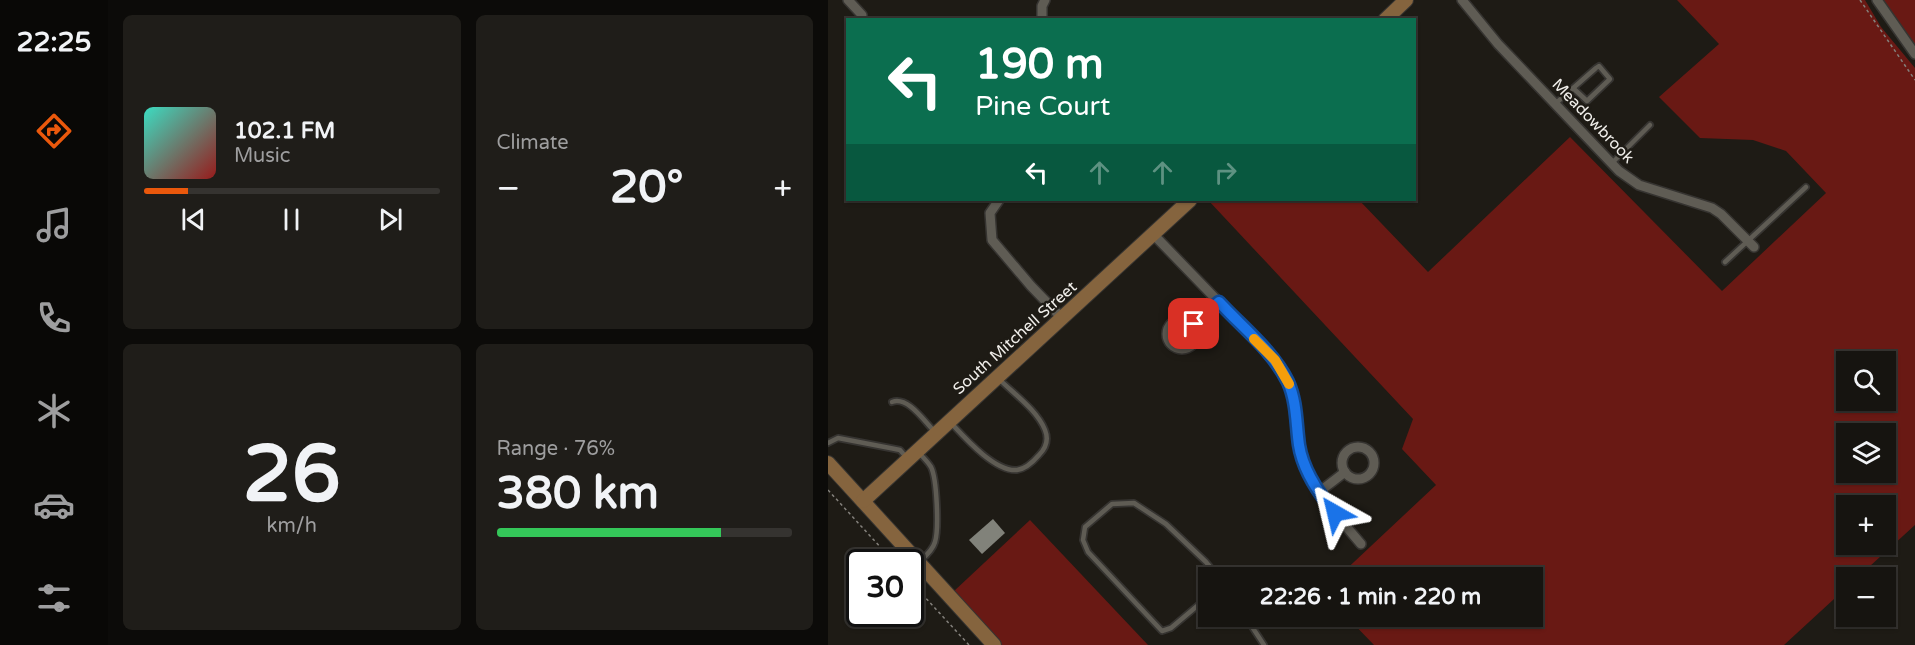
<!DOCTYPE html>
<html lang="en">
<head>
<meta charset="utf-8">
<style>
	:root { --surface:#161410; --page:#1f1d19; --text:#f1f3f6; --muted:#9e9e9f; --line:#353330; --accent:#ea580c }
	body { margin:0; font-family:"Varela Round",sans-serif; background:var(--page); color:var(--text); height:100vh; display:flex; flex-direction:column; font-size:22px; white-space:nowrap }
	* { box-sizing:border-box; margin:0 }
	p { font-size:20px; color:var(--muted) }
	.icon { flex:none; width:33px; height:33px; fill:none; stroke:currentColor; stroke-width:2; stroke-linecap:round; stroke-linejoin:round }
	.map { position:relative; flex:1; overflow:hidden }
	.sheet { display:flex; flex-direction:column; gap:15px; padding:15px; background:#0c0b09; width:720px }
	.sheet>* { flex:none }
	.top-card { position:absolute; left:18px; top:18px; width:570px; height:183px; border-radius:0px; box-shadow:0 2px 4px #0004,0 0 0 2px var(--line); background:#0b6e4f; color:#fff; overflow:hidden }
	.buttons { position:absolute; left:1008px; top:351px; display:grid; gap:12px }
	.buttons a { display:grid; place-items:center; width:60px; height:60px; border-radius:0px; background:var(--surface); box-shadow:0 2px 4px #0004,0 0 0 2px var(--line); font-size:30px }
	.speed { position:absolute; left:18px; top:549px; display:flex; gap:12px; font-size:30px; font-weight:700; text-align:center }
	.speed>* { display:grid; place-content:center; width:78px; height:78px; border-radius:50%; background:var(--surface); box-shadow:0 2px 4px #0004,0 0 0 2px var(--line); line-height:1 }
	.speed .limit { border:3px solid #111; border-radius:9px; background:#fff; color:#111 }
	.pin { position:absolute; display:grid; place-items:center; width:51px; height:51px; color:#fff; margin:-26px; border-radius:12px; box-shadow:0 3px 9px #0006 }
	.me { position:absolute; width:66px; margin:-33px; rotate:323deg; stroke-linejoin:round; filter:drop-shadow(0 0 4px #0008) }
	.turn { display:flex; align-items:center; gap:21px; height:126px; padding:0 30px; font-size:27px }
	.turn .icon { width:78px; height:78px; stroke-width:2.5 }
	.turn b { display:block; font-size:42px; line-height:51px }
	.lanes { display:flex; align-items:center; height:57px; padding:0 30px; background:#0003; justify-content:center; gap:30px; direction:ltr }
	.lanes .off { opacity:.35 }
	.big { font-size:45px; font-weight:800; line-height:1.1 }
	.sheet .tile { flex:1; display:flex; flex-direction:column; justify-content:center; gap:9px; min-width:0; padding:0 21px; border-radius:9px; background:var(--page) }
	.sheet .dial { align-items:center; gap:0 }
	.dial b { font-size:78px; line-height:1 }
	.song { display:flex; align-items:center; gap:18px }
	.cover { width:72px; height:72px; border-radius:9px; background:linear-gradient(135deg,hsl(170 70% 55%),hsl(0 70% 35%)) }
	.played { height:6px; border-radius:3px; background:linear-gradient(90deg,var(--accent) 15%,var(--line) 15%) }
	.keys { display:flex; justify-content:space-around; direction:ltr }
	.heat { display:flex; justify-content:space-between; align-items:center; font-size:33px; direction:ltr }
	.charge { height:9px; border-radius:4px; background:linear-gradient(90deg,#34c759 76%,var(--line) 0) }
	.sheet .tiles { flex:1; display:grid; gap:15px; grid-template-columns:repeat(2,1fr) }
	.trip { position:absolute; left:370px; top:567px; width:345px; height:60px; border-radius:0px; background:var(--surface); box-shadow:0 2px 4px #0004,0 0 0 2px var(--line); font-weight:800; line-height:60px; text-align:center }
	main { display:flex; flex:1; min-height:0 }
	.tabs { display:flex; flex-direction:column; width:108px; justify-content:space-around; align-items:center; background:#090806; color:var(--muted) }
	.tabs .icon { width:42px; height:42px }
	.tabs .selected { color:var(--accent) }
	.tabs b { font-size:27px; color:var(--text) }
	.map>svg:first-child { display:block }
	.green { fill:#691914; fill-rule:evenodd }
	.building { fill:#81827a }
	.lines { fill:none; stroke-linecap:round; stroke-linejoin:round }
	.lane-casing { stroke:#363431; stroke-width:8 }
	.street-casing { stroke:#363431; stroke-width:12 }
	.secondary-casing { stroke:#363431; stroke-width:16 }
	.path { stroke:#84817c; stroke-width:1.5; stroke-dasharray:3 3; stroke-linecap:butt }
	.lane { stroke:#5f5c54; stroke-width:4.5 }
	.street { stroke:#5f5c54; stroke-width:9 }
	.secondary { stroke:#85643e; stroke-width:14 }
	.route-casing { stroke:#114b97; stroke-width:15 }
	.route { stroke:#1a73e8; stroke-width:10 }
	.slow { stroke:#f59e0b; stroke-width:10 }
	.labels { text-anchor:middle; dominant-baseline:central; stroke-width:5; stroke-linejoin:round; paint-order:stroke }
	.street-label { font-size:16px; fill:#f0eeea; stroke:#1e1b15 }
</style>
</head>
<body>
<main>
<nav class="tabs">
<b>22:25</b>
<svg class="icon selected" aria-label="directions" viewBox="0 0 24 24"><path d="M12 3l9 9-9 9-9-9zM9 14v-3h6M13 9l2 2-2 2"/></svg>
<svg class="icon" aria-label="music" viewBox="0 0 24 24"><path d="M9 18V5l10-2v13"/><circle cx="6" cy="18" r="3"/><circle cx="16" cy="16" r="3"/></svg>
<svg class="icon" aria-label="phone" viewBox="0 0 24 24"><path d="M5 4h4l2 5-3 2q2 4 5 5l2-3 5 2v4C11 20 4 13 5 4z"/></svg>
<svg class="icon" aria-label="climate" viewBox="0 0 24 24"><path d="M12 3v18M4 7l16 10M4 17L20 7"/></svg>
<svg class="icon" aria-label="car" viewBox="0 0 24 24"><path d="M5 17H2v-5l4-1 3-4h7l3 4 3 1v5h-3M9 17h6M6 11h13"/><circle cx="7" cy="17" r="2"/><circle cx="17" cy="17" r="2"/></svg>
<svg class="icon" aria-label="filters" viewBox="0 0 24 24"><path d="M4 7h16M4 17h16"/><circle cx="9" cy="7" r="2"/><circle cx="15" cy="17" r="2"/></svg>
</nav>
<section class="sheet">
<div class="tiles">
<div class="tile">
<div class="song"><i class="cover"></i><div><b>102.1 FM</b><p>Music</p></div></div>
<div class="played"></div>
<div class="keys"><svg class="icon" aria-label="previous" viewBox="0 0 24 24"><path d="M18 5L8 12l10 7zM5 5v14"/></svg><svg class="icon" aria-label="pause" viewBox="0 0 24 24"><path d="M8 5v14M16 5v14"/></svg><svg class="icon" aria-label="next" viewBox="0 0 24 24"><path d="M6 5l10 7-10 7zM19 5v14"/></svg></div>
</div>
<div class="tile"><p>Climate</p>
<div class="heat"><a>−</a><b class="big">20°</b><a>+</a></div>
</div>
<div class="tile dial"><b>26</b><p>km/h</p></div>
<div class="tile"><p>Range · 76%</p><b class="big">380 km</b><div class="charge"></div></div>
</div>
</section>
<div class="map">
<svg width="1087" height="645" viewBox="0 0 1087 645">
	<rect width="100%" height="100%" fill="#1e1b15"/>
	<g class="green">
		<path d="M849,0h188l16,27 34,41v457l-57,52 -12,1v10l-62,57h-410l-27,-28 186,-1v-38l-195,-1 98,-92 -34,-36 11,-30 -205,-219h151l69,72 142,-135 152,154 104,-98 -40,-42 -33,-11 -53,-2 -41,-41 60,-53zM1018,362h40v38h-40zM1018,434h40v38h-40zM1018,506h40v38h-40z"/>
		<polygon points="1051,0 1087,0 1087,53"/>
		<polygon points="202,520 320,645 173,645 125,592"/>
	</g>
	<polygon class="building" points="165,519 177,533 154,554 141,540"/>
	<g class="lines">
		<g class="lane-casing">
			<g id="lane">
				<polyline points="727,104 768,68 771,66 782,79 759,101 745,88"/>
				<polyline points="783,164 822,125"/>
				<polyline points="897,262 978,187"/>
				<path d="M64,402c16,-6 32,19 42,29"/>
				<path d="M123,423c14,15 44,49 66,47 9,-1 16,-8 22,-15 7,-7 10,-15 6,-25 -8,-20 -31,-36 -46,-51"/>
				<polyline points="0,443 10,438 62,448 72,450 79,458"/>
				<path d="M91,453c4,4 9,9 12,14 6,12 8,62 4,75 -2,7 -8,13 -14,18"/>
				<polyline points="381,596 343,628 334,631 260,552 255,540 257,527 284,504 306,503 338,524 378,562 391,578"/>
				<polyline points="417,616 436,645"/>
			</g>
		</g>
		<g class="street-casing">
			<g id="street">
				<polyline points="20,0 34,15"/>
				<polyline points="634,0 670,44 791,171 811,185 884,208 893,214 926,247"/>
				<polyline points="1049,0 1087,54"/>
				<polyline points="214,20 214,6 217,0"/>
				<polyline points="171,200 162,213 164,240 203,286 234,318"/>
				<polyline points="325,234 447,360 464,392 471,448 479,471 494,498 533,544"/>
				<circle cx="354" cy="334" r="15"/>
				<polyline points="366,324 391,302"/>
				<circle cx="530" cy="463" r="16"/>
				<polyline points="491,492 517,472"/>
			</g>
		</g>
		<g class="secondary-casing">
			<g id="secondary">
				<polyline points="557,20 578,0"/>
				<polyline points="0,463 166,645"/>
				<polyline points="35,501 362,200"/>
			</g>
		</g>
		<g class="path">
			<polyline points="1032,0 1087,80"/>
			<polyline points="0,490 66,562"/>
			<polyline points="82,581 141,645"/>
		</g>
		<use href="#lane" class="lane"/>
		<use href="#street" class="street"/>
		<use href="#secondary" class="secondary"/>
	</g>
	<g class="lines">
		<g class="route-casing">
			<path id="route" d="M366,324l25,-22c23,25 54,49 69,80 9,20 8,42 11,63 4,26 20,49 36,68"/>
		</g>
		<use href="#route" class="route"/>
		<polyline class="slow" points="426,339 447,360 461,384"/>
	</g>
	<g class="labels">
		<g class="street-label">
			<text transform="translate(765 121) rotate(46)">Meadowbrook</text>
			<text transform="translate(187 338) rotate(-42)">South Mitchell Street</text>
		</g>
	</g>
</svg>
<div class="buttons">
<a><svg class="icon" aria-label="search" viewBox="0 0 24 24"><circle cx="10" cy="10" r="6"/><path d="M15 15l6 6"/></svg></a>
<a><svg class="icon" aria-label="layers" viewBox="0 0 24 24"><path d="M12 4l9 5-9 5-9-5zM3 14l9 5 9-5"/></svg></a>
<a>+</a>
<a>−</a>
</div>
<div class="speed"><div class="limit">30</div></div>
<div class="pin" style="left:366px;top:324px;background:#d93025"><svg class="icon" aria-label="arrive" viewBox="0 0 24 24"><path d="M6 21V4h12l-3 4 3 4H6"/></svg></div>
<svg class="me" style="left:507px;top:513px" viewBox="-20 -20 40 40"><path d="M0-17L14 15 0 8-14 15z" fill="#1a73e8" stroke="#fff" stroke-width="4"/></svg>
<div class="trip">22:26 · 1 min · 220 m</div>
<div class="top-card">
<div class="turn"><svg class="icon" aria-label="left" viewBox="0 0 24 24"><path d="M17 20v-9H6M10 6l-5 5 5 5"/></svg><div><b>190 m</b>Pine Court</div></div>
<div class="lanes"><svg class="icon" aria-label="left" viewBox="0 0 24 24"><path d="M17 20v-9H6M10 6l-5 5 5 5"/></svg><svg class="icon off" aria-label="ahead" viewBox="0 0 24 24"><path d="M12 20V5M6 11l6-6 6 6"/></svg><svg class="icon off" aria-label="ahead" viewBox="0 0 24 24"><path d="M12 20V5M6 11l6-6 6 6"/></svg><svg class="icon off" aria-label="right" viewBox="0 0 24 24"><path d="M7 20v-9h11M14 6l5 5-5 5"/></svg></div>
</div>
</div>
</main>
</body>
</html>
